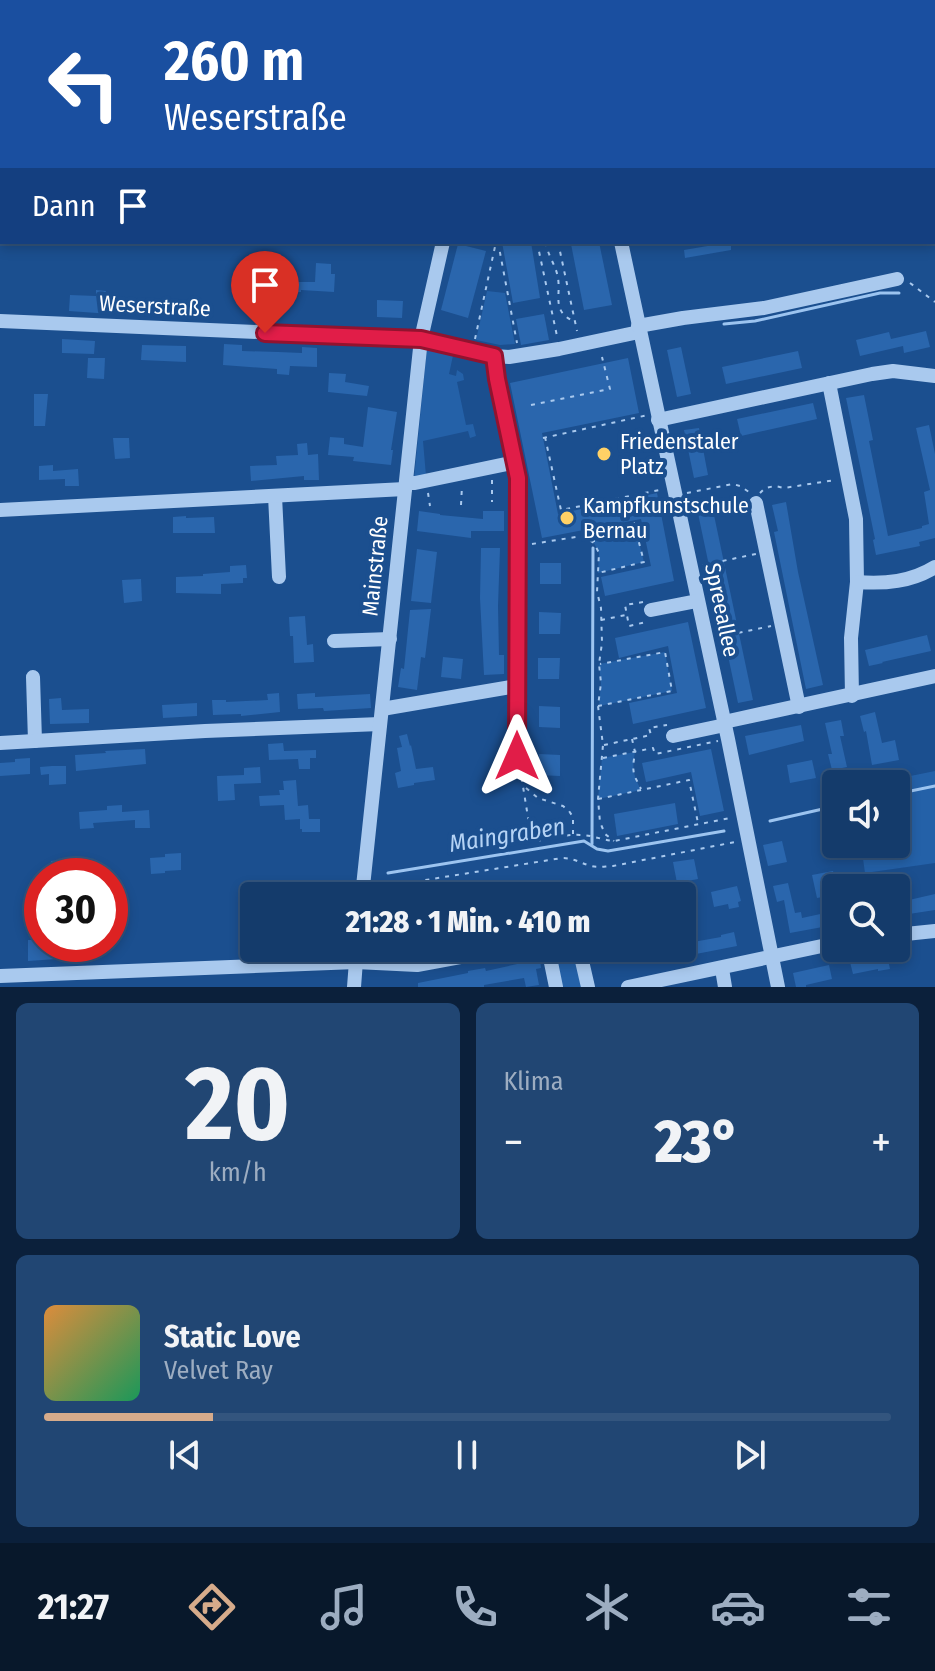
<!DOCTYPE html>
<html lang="de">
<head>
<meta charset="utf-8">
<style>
	:root { --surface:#143b6b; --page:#214673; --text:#f1f3f6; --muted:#9dadc1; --line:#33557e; --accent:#d6ab8b }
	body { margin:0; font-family:"Fira Sans Condensed",sans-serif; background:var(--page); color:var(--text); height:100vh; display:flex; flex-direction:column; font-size:30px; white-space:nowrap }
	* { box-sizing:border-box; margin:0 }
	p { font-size:26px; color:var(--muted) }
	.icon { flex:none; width:44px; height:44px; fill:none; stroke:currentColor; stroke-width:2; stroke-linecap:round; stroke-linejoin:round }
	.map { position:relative; height:987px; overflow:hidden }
	.drawer { display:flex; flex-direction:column; gap:16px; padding:16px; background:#0b203b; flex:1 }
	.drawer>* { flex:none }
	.top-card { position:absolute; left:0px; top:0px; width:936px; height:244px; box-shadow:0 4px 12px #0003,0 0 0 2px var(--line); background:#1a4fa0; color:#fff; overflow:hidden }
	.tools { position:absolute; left:822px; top:770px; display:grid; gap:16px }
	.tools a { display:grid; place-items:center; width:88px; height:88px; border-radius:8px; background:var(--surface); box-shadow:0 4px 12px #0003,0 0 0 2px var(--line); font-size:40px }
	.speed { position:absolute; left:24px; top:858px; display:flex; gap:16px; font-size:40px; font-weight:700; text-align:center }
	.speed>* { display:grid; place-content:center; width:104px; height:104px; border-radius:50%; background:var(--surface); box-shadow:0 4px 12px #0003,0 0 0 2px var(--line); line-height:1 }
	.speed .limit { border:12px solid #d22; background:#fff; color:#111 }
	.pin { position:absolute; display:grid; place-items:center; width:68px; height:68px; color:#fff; margin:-82px -34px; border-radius:50% 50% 50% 0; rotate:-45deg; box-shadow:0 0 8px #0007 }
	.pin .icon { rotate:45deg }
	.me { position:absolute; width:88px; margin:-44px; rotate:0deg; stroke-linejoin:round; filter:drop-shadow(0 0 6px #0008) }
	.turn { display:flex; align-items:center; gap:28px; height:168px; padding:0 32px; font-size:36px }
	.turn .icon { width:104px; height:104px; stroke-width:2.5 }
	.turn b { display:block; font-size:56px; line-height:68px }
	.then { display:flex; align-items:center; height:76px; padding:0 32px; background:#0003; gap:16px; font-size:30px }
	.big { font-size:60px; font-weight:800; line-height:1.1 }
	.drawer .card { flex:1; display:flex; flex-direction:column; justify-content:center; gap:12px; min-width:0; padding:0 28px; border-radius:12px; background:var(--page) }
	.drawer .dial { align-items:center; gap:0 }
	.dial b { font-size:104px; line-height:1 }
	.song { display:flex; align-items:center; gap:24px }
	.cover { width:96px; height:96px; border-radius:12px; background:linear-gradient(135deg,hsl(30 70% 55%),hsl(150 70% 35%)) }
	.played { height:8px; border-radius:4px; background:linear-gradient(90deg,var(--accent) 20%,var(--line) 20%) }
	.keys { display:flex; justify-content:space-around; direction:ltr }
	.heat { display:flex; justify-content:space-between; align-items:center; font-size:44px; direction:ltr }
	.drawer .tiles { flex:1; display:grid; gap:16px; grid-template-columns:1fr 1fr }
	.card:last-child { grid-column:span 2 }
	.trip { position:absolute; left:240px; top:882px; width:456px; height:80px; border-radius:8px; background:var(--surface); box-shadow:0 4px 12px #0003,0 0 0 2px var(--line); font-weight:800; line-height:80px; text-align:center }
	.tabs { display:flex; height:128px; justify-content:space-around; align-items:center; background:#08182b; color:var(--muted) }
	.tabs .icon { width:56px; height:56px }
	.tabs .active { color:var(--accent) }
	.tabs b { font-size:36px; color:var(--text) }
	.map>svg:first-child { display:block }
	.green { fill:#2461a8 }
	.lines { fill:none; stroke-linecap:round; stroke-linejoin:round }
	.stream { stroke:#9cc4f0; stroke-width:3 }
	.building { fill:#2a66ad }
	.path { stroke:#a9c9ee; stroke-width:2; stroke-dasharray:4 6; stroke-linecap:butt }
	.minor { stroke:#a9c9ee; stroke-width:14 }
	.route-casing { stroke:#92132f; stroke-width:20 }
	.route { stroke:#e11d48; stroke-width:14 }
	.poi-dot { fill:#ffd166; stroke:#1b4f8f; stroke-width:3 }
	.labels { text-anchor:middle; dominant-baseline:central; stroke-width:8; stroke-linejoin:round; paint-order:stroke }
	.street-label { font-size:22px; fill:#fff; stroke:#1b4f8f }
	.poi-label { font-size:22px; fill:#fff; stroke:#1b4f8f; text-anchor:start }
	.water-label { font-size:24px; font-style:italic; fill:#b5d3f5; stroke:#1b4f8f }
</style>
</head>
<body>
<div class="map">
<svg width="935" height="987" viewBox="0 0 935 987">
	<rect width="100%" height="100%" fill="#1b4f8f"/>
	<g class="green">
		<polygon points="0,0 526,0 525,2 2,2 2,97 0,97"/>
		<polygon points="487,291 505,293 515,344 500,345 476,340"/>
		<polygon points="427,347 454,351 449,374 456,376 457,370 463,374 464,380 457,382 466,425 473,424 476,436 470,438 468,431 423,441 426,476 414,479"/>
		<polygon points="634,523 644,562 598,573 599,553 594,543 594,533"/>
		<polygon points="665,652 672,691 599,706 601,683 599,664"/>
		<path d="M635,752c-3,17 -2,22 6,38l-43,9 4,-41z"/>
		<polygon points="935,771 935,863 865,873 861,844 896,844 896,784 871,784"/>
		<polygon points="554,948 574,948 581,987 560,987"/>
	</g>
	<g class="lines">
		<g class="stream">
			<polyline points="724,324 755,321 880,293 899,293"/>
			<polyline points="896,794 935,786"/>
			<polyline points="770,821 836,806"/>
			<polyline points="592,844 593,548"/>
			<polyline points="388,873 584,841 597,849 608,851 724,831"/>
		</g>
	</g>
	<g class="building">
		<polygon points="502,242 531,242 540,298 513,303"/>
		<polygon points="580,242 599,242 612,305 584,310 571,244"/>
		<polygon points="731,242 731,250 685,258 684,250"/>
		<polygon points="458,244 486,251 468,318 441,310"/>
		<polygon points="316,263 331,264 331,274 335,274 334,292 301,290 301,292 288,292 288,282 315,282"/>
		<polygon points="96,290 106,291 105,294 113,294 111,314 69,311 70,295 96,296"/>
		<polygon points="377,300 403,301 402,318 377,317"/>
		<polygon points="544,314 549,340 521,345 516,319"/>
		<polygon points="926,331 930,347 904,353 903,346 860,356 856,340 889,332 891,339"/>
		<polygon points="62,339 95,341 94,354 62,353"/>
		<polygon points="224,344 242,345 242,351 278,352 302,353 302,347 317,348 317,367 290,366 289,375 277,374 277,369 223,365"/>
		<polygon points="142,345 186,346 186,362 141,360"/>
		<polygon points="681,347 691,394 677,397 667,350"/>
		<polygon points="798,351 802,368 726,384 722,367"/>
		<polygon points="88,358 105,358 104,379 87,378"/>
		<polygon points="628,358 639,413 542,433 558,514 657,493 674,581 605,596 601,577 651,566 641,519 542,538 510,383"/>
		<polygon points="329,373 346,374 345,382 369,386 367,396 328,392"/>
		<polygon points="34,394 48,394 45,426 34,426"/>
		<polygon points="864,395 873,440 869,441 888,536 922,528 922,526 929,524 924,492 930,490 916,428 929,425 935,454 935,538 919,542 920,546 876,555 873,540 875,539 846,398"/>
		<polygon points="813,403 817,419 741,436 737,419"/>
		<polygon points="368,407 397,412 391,450 393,450 391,465 353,461 354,457 328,455 330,437 344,438 344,444 363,447"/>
		<polygon points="699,428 708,475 694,478 684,430"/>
		<polygon points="113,438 129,438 130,458 115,459"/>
		<polygon points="307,443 308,455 318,454 319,480 304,480 304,476 251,481 250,466 277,465 276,456 298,455 297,444"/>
		<polygon points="53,465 53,471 78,469 79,486 65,486 65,479 39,480 39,466"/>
		<polygon points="711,501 753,700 738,703 696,504"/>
		<polygon points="786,502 798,572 823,685 806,689 774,532 778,531 772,505"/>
		<polygon points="419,511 440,514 440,515 483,519 483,511 504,511 504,531 471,531 471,538 417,531"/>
		<polygon points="186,516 186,518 214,517 215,533 173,533 173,517"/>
		<polygon points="481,548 500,548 498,606 499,655 504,655 504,674 484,675 480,598"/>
		<polygon points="417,549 437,552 431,603 411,601"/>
		<rect x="540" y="563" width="21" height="21"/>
		<polygon points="246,565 247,578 243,578 243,583 221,584 221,594 176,593 176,577 203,576 203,574 230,572 230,566"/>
		<polygon points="141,579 142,601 124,603 122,580"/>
		<polygon points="431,609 425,658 421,657 417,690 398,687 401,668 404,669 410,610"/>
		<polygon points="539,612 561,613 560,634 539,634"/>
		<polygon points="305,616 307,645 313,644 314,662 294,663 293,636 290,636 289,617"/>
		<polygon points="688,622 706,708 633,724 629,703 677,693 668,646 619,658 615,638"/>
		<polygon points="927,635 931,651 882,662 883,663 869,666 865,650"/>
		<polygon points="443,657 463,659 461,679 441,677"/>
		<polygon points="538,658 560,658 559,679 538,679"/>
		<polygon points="279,693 280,712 241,716 241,714 213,715 212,700 226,700 226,702 268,700 267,694"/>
		<polygon points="315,693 315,697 370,694 371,708 324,711 323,708 298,709 297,694"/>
		<polygon points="61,698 62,710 89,709 89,723 50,724 49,699"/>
		<polygon points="197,703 197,716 163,718 162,705"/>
		<polygon points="539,706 560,707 560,728 539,727"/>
		<polygon points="875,712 882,743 895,740 899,760 872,765 866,731 864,732 860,716"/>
		<polygon points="841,720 844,736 840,736 847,767 832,770 828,754 832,754 825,723"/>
		<polygon points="801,725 804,741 749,755 745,736"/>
		<polygon points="407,734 410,746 411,745 416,769 433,767 435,780 414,783 414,785 398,788 395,773 401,771 397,748 402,747 399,736"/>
		<polygon points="283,743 284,751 316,750 316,758 310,758 310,769 299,769 298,759 269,760 268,744"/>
		<polygon points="145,749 146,764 76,771 75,755 106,753 105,751"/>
		<polygon points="711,749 724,811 700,816 691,772 646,782 642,763"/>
		<polygon points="539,754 560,755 560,776 538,775"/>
		<polygon points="30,758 30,774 0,776 0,763 15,762 15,759"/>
		<polygon points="812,760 816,778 790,783 787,765"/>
		<polygon points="52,766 66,766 66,784 49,785 49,774 41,775 40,767"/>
		<polygon points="260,767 261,783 234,784 235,800 218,801 217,776 244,775 244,768"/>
		<polygon points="296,780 298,806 308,805 309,819 320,819 320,832 302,832 302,829 300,829 300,819 285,820 284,805 260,806 259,796 280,795 279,790 284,790 283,781"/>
		<polygon points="675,803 678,824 617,836 614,814"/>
		<polygon points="122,805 122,812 149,810 150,828 135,828 135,820 93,823 94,828 80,829 79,812 107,810 107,806"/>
		<polygon points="782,841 787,862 768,866 763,845"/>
		<polygon points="181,853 181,870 165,871 165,873 151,874 150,858 165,857 165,854"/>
		<polygon points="78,859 79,864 91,863 92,876 52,876 51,861"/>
		<polygon points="694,859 698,879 677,883 673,862"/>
		<polygon points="833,871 836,886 830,887 832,895 817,898 812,875"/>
		<polygon points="484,880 487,894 475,896 471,896 470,893 456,896 439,896 438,889"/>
		<polygon points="788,883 795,913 801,912 802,918 825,913 828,926 790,933 784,900 777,902 773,886"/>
		<polygon points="737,886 741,901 738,902 739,907 729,909 728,904 714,907 711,892"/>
		<polygon points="935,894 935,910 896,916 896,903"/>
		<polygon points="734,932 737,946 650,963 648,955 638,957 636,948 682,948 682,944 721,937 721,935"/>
		<polygon points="28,940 42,940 42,944 70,944 71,958 28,961"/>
		<polygon points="887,955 890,969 878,971 878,969 853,974 850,962"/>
		<polygon points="540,959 541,968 536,969 539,985 526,987 524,978 484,985 484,987 418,987 418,983 468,973 468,971 485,968 486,971"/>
		<polygon points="829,965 832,979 806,985 806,987 796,987 793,973"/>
	</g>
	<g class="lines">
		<g class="path">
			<polyline points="78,0 78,2"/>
			<polyline points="167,0 167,2"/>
			<polyline points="253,0 254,2"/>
			<polyline points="330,0 330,2"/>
			<polyline points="407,0 407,2"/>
			<polyline points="695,0 696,2"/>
			<polyline points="816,0 818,2"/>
			<polyline points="715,2 719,0"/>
			<polyline points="767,2 767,0"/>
			<polyline points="0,92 2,92"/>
			<polyline points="498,242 517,343"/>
			<polyline points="537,242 557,336"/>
			<path d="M546,242c1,13 10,23 12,36 3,19 -7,33 17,44"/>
			<polyline points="558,242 577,331"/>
			<polyline points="910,283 935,302"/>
			<polyline points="475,339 496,242"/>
			<polyline points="531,405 610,389 602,357"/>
			<polyline points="545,437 561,510 664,489"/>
			<polyline points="543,438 648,415"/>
			<polyline points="492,480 492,502"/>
			<polyline points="428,493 430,506"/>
			<polyline points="687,493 733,484 740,486 749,492"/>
			<polyline points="760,493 765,488 775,486 784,488 835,480"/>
			<polyline points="461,505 462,486"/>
			<polyline points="594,542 594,533 634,523 644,562 598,573"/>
			<polyline points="532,544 582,536 594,543 599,553 597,592 601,608 602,643 599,664 601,683 598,706 603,745 598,799 600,822 605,834 614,841"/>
			<polyline points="703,565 756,554"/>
			<polyline points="643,602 625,605 629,626 646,622"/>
			<polyline points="601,620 626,615"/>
			<polyline points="719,637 771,626"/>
			<polyline points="598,706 672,691 665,652 600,664"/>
			<polyline points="632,739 635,752 633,766 634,775 641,789"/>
			<polyline points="604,745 651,735 649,728 667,725"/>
			<polyline points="603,758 653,748 655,754 718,741"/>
			<path d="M520,768l12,74c15,-3 32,-8 48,-7 12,0 22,5 34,6l116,-23"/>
			<polyline points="526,788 538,798 563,806 569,811 573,817 573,834"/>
			<polyline points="598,799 689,780 698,823"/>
			<path d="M376,888l186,-30c12,0 18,5 29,8 7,2 15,0 22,0l122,-24"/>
			<polyline points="518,955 536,951"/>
		</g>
		<g class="minor">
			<polyline points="587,0 588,2"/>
			<polyline points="928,0 929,2"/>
			<polyline points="528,2 529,0"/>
			<polyline points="934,123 935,123"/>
			<polyline points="0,178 2,178"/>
			<polyline points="621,242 728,739 778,987"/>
			<polyline points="0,321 421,339 494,356 509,357 559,349 639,332"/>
			<polyline points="638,326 683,318 764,308 897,279"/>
			<polyline points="494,356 497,379 518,478 517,756"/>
			<polyline points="829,383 856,519 857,582 851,638 852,696"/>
			<polyline points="658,420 872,374 893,371 935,376"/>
			<polyline points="406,483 415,483 516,462"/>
			<polyline points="275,496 279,577"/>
			<polyline points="756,503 799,707"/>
			<polyline points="0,510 405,489"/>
			<path d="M857,582c28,2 54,0 78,-15"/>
			<polyline points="651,610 697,601"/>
			<polyline points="334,641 390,639"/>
			<polyline points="33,677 35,741"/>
			<polyline points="382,709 517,686"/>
			<polyline points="724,722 935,676"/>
			<polyline points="673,736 725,725"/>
			<polyline points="0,743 205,731 380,724"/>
			<polyline points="362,896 421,339 443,242"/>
			<polyline points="896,935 935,931"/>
			<polyline points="548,948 556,987"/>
			<polyline points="579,948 588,987"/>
			<polyline points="722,969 725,987"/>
			<polyline points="0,976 356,962 417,965 509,948"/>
			<polyline points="354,987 357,948"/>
			<polyline points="628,987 836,943"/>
		</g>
	</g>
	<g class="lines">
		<g class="route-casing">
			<polyline id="route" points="265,333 421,339 494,356 497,379 518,478 517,756"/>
		</g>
		<use href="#route" class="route"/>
	</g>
	<g class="poi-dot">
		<circle cx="604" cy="454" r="8"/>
		<circle cx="567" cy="518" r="8"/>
	</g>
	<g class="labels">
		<g class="street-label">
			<text transform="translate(155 306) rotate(3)">Weserstraße</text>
			<text transform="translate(375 566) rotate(-84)">Mainstraße</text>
			<text transform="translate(722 610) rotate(78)">Spreeallee</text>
		</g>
		<g class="poi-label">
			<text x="620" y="441">Friedenstaler<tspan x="620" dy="25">Platz</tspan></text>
			<text x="583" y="505">Kampfkunstschule<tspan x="583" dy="25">Bernau</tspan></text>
		</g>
		<g class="water-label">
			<text transform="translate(507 835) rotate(-9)">Maingraben</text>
		</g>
	</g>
</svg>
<div class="tools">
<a><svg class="icon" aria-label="sound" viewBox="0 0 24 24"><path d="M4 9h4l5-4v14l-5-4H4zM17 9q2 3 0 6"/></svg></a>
<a><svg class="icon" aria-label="search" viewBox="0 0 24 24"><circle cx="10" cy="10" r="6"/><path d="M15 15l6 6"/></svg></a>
</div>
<div class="speed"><div class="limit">30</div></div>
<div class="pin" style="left:265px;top:333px;background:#d93025"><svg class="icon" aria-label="arrive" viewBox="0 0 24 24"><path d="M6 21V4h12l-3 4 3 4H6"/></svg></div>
<svg class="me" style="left:517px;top:756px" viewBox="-20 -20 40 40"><path d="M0-17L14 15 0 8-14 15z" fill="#e11d48" stroke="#fff" stroke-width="4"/></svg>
<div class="trip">21:28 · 1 Min. · 410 m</div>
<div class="top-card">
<div class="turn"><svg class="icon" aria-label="left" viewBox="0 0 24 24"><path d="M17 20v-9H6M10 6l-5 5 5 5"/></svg><div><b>260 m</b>Weserstraße</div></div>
<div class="then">Dann<svg class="icon" aria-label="arrive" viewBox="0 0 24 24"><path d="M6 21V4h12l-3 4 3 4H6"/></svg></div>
</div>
</div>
<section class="drawer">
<div class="tiles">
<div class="card dial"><b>20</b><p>km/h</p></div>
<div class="card"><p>Klima</p>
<div class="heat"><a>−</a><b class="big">23°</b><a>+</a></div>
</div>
<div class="card">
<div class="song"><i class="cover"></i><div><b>Static Love</b><p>Velvet Ray</p></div></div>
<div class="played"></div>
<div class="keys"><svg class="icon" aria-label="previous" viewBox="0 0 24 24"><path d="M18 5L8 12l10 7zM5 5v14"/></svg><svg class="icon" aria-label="pause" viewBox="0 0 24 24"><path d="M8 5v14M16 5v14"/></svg><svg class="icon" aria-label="next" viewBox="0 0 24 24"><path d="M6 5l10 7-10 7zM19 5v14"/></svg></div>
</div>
</div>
</section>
<nav class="tabs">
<b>21:27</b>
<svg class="icon active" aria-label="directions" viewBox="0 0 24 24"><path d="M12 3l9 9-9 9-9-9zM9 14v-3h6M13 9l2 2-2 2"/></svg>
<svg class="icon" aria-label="music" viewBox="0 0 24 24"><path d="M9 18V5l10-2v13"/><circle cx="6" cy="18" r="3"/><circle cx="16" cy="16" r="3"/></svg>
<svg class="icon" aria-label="phone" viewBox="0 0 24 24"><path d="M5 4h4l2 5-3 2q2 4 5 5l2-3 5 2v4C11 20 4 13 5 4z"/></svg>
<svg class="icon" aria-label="climate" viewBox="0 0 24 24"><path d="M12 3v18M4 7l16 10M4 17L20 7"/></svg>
<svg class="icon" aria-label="car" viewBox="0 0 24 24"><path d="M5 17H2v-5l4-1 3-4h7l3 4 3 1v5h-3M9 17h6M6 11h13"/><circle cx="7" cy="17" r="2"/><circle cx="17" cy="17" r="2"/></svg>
<svg class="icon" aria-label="filters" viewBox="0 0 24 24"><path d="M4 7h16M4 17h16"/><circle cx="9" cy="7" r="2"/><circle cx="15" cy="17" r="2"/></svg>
</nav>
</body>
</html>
